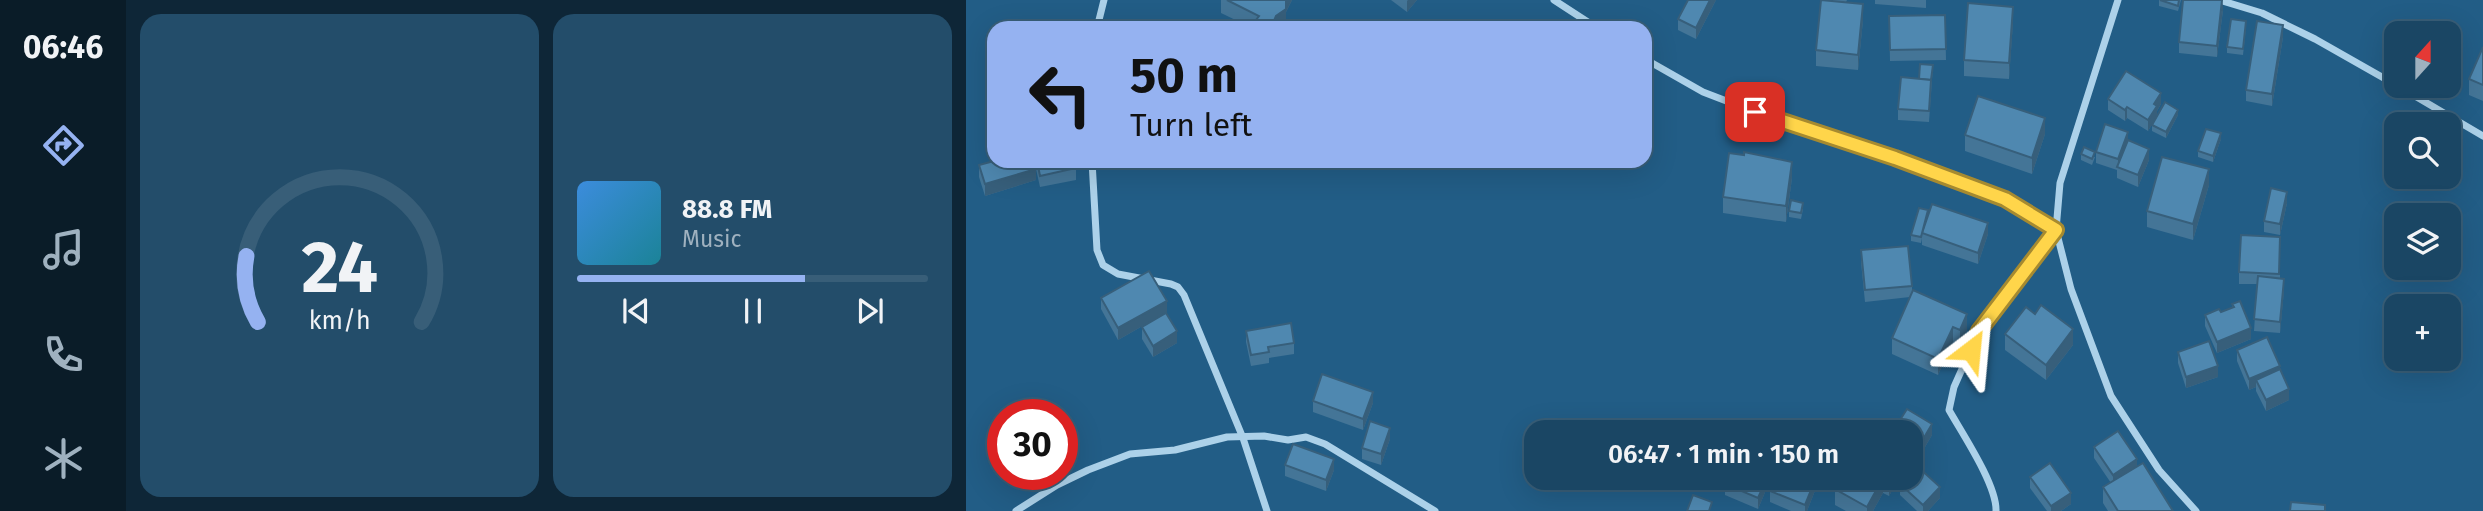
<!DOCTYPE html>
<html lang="en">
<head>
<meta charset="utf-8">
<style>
	:root { --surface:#1a4664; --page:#234d6a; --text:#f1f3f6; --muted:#9fb1bf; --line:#385e78; --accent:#95b2f1 }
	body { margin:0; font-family:"Fira Sans",sans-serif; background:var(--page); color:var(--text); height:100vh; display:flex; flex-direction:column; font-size:26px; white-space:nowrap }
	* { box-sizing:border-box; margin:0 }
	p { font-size:23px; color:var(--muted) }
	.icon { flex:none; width:38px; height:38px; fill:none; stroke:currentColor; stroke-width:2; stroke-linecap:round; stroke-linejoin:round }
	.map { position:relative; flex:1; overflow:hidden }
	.drawer { display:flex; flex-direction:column; gap:14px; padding:14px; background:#0e2637; width:840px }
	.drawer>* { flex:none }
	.banner { position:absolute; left:21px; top:21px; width:665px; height:147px; border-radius:21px; box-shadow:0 7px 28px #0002,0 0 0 2px var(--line); background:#95b2f1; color:#111; overflow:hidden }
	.needle { width:46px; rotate:21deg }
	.controls { position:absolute; left:1418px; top:21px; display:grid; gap:14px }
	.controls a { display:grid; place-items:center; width:77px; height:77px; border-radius:14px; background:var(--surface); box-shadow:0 7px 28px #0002,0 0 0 2px var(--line); font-size:35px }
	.speed { position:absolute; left:21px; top:399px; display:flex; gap:14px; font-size:35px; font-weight:700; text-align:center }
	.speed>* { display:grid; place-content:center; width:91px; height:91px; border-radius:50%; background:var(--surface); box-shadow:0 7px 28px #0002,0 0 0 2px var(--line); line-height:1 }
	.speed .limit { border:10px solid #d22; background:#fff; color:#111 }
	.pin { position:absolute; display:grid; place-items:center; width:60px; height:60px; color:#fff; margin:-30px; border-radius:14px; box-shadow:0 4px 10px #0006 }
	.me { position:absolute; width:77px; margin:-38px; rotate:29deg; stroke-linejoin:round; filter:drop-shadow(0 0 5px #0008) }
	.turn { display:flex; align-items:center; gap:24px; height:147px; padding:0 28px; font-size:32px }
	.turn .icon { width:91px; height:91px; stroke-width:2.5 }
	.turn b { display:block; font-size:49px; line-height:60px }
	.drawer .card { flex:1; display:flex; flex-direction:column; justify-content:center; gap:10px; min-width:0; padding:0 24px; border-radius:21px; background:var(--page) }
	.drawer .dial { align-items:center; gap:0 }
	.dial svg { height:182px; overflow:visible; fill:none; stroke:var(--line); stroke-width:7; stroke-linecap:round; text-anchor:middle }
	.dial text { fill:var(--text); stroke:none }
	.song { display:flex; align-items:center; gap:21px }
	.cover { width:84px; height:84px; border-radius:10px; background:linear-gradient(135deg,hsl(210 70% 55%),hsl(190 70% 35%)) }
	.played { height:7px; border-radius:4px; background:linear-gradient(90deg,var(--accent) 65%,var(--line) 65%) }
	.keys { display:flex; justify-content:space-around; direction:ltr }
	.drawer .tiles { flex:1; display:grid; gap:14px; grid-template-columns:repeat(2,1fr) }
	.trip { position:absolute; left:558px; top:420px; width:399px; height:70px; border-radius:21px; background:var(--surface); box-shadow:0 7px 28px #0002,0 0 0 2px var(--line); font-weight:600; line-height:70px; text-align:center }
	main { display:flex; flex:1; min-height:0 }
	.menu { display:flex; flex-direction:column; width:126px; justify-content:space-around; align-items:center; background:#0a1c28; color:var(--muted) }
	.menu .icon { width:49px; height:49px }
	.menu .selected { color:var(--accent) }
	.menu b { font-size:32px; color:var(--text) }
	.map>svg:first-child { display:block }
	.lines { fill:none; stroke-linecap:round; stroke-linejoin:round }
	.minor { stroke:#acd1e9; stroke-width:7 }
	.wall { fill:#447597 }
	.shaded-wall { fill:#375f7b }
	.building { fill:#4f88b0; stroke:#375f7b; stroke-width:2 }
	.route-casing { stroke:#a68a30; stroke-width:18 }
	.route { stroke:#ffd54a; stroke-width:12 }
</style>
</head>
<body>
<main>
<nav class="menu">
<b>06:46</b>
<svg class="icon selected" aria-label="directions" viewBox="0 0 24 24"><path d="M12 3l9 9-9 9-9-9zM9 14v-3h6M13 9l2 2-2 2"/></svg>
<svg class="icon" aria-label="music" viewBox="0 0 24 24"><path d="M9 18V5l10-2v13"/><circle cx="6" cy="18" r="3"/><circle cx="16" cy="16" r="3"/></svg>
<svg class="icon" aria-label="phone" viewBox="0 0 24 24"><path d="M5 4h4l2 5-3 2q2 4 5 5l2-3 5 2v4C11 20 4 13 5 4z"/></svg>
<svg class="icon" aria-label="climate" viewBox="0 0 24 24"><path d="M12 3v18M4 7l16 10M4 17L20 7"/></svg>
</nav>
<section class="drawer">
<div class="tiles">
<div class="card dial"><svg viewBox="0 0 100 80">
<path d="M14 69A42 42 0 1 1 86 69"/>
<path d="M14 69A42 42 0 0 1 9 40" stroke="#95b2f1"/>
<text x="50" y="56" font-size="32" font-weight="700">24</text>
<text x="50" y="72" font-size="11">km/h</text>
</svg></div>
<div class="card">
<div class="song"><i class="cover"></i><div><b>88.8 FM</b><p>Music</p></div></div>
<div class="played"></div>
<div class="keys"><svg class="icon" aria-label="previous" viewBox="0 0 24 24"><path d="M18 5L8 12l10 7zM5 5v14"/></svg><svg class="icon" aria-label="pause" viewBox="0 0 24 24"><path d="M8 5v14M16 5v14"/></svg><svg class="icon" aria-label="next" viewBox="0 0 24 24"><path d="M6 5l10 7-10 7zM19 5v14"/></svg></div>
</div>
</div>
</section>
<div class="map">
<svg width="1517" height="511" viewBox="0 0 1517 511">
	<rect width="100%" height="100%" fill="#225d86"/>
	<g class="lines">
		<g class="minor">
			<polyline points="588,0 631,28"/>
			<polyline points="1152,0 1094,183 1090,230 1105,289 1145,396 1193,470 1230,511"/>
			<polyline points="1253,0 1296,13 1349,39 1430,85"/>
			<polyline points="131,28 138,0"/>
			<path d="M679,59l58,33 78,30 114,35 110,42 51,31 -77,101 -25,56 -5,23c13,23 48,75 47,101"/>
			<polyline points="1432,86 1517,136"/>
			<polyline points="126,161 131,250 137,265 152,274 205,284 212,287 218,295 277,438 301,511"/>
			<polyline points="50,511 91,485 122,470 164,454 209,450 261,437 298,436 322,440 340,437 359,444 469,511"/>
		</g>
	</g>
	<g class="wall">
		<polygon points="255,0 326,0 320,12 320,25 316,28 286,28 255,13"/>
		<polygon points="425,0 451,0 441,12"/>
		<polygon points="750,0 730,39 712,30 712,19"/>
		<polygon points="867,0 881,0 880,2 897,20 892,70 850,66 850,50"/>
		<polygon points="909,0 960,0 960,8 909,4"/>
		<polygon points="1193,0 1215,0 1212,11 1193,6"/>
		<polygon points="1257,10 1251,57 1213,53 1213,42"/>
		<polygon points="979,15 980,60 924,61 923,16"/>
		<polygon points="1047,22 1043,79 998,76 998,60"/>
		<polygon points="1280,27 1277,55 1261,53 1261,47"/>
		<polygon points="1317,37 1306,106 1280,101 1280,90"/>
		<polygon points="1517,47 1517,101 1503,95 1503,79"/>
		<polygon points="967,65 963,122 932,120 932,109 953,79"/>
		<polygon points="1142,99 1195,104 1191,111 1191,117 1212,115 1200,138 1186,131 1186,125 1190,118 1182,131 1161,118 1159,121 1142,110"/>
		<polygon points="1079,134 1066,174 999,151 999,135"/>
		<polygon points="1255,139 1247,162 1232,157 1232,151"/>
		<polygon points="1162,142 1183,160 1172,187 1151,178 1151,170 1130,163 1130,152"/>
		<polygon points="1115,154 1129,157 1126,165 1115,160"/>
		<polygon points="68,161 109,161 110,168 110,180 74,187 70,169 70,180 19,196 13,177 13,165 70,167"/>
		<polygon points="826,178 820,222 757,213 757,197"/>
		<polygon points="1243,185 1227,240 1181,227 1181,211"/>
		<polygon points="1321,203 1314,235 1298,232 1298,221"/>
		<polygon points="837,209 835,219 823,217 823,211"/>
		<polygon points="962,215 1022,234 1012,264 956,245 956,238 955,243 945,241 945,235"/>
		<polygon points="1314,237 1314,278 1318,290 1314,333 1288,331 1291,284 1273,284 1273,272"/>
		<polygon points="895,250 946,286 946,292 1001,330 994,345 987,342 972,375 926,354 926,338 944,297 899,302 895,262"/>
		<polygon points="135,298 201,312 152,340 135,309"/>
		<polygon points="1266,304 1285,339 1251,353 1239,326 1239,315 1255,312 1266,308"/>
		<polygon points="176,327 211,343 187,357 176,339"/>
		<polygon points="280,331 328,343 328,354 303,358 303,363 285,366 280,342"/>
		<polygon points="1039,334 1107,345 1080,380 1039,350"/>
		<polygon points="1271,350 1314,369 1323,400 1300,411 1290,391 1290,387 1283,390 1271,361"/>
		<polygon points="1212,352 1252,377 1220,388 1212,363"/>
		<polygon points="347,401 407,403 397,430 347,412"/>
		<polygon points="941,409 966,424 966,435 952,459 945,455 945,432 900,432 906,420 927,431"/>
		<polygon points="424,439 415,465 396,459 396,448"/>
		<polygon points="1128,447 1171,467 1207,511 1142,511 1137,503 1137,487 1145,483 1128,458"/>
		<polygon points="319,465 368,470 360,491 319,476"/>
		<polygon points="1064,477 1105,504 1095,511 1081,511 1064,488"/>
		<polygon points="805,478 792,509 759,495 759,484"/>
		<polygon points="854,478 841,511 825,511 804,502 804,491"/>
		<polygon points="875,478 933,478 923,496 917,493 907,511 880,511 869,505 869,489"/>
		<polygon points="934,484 974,498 962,511 951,511 934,495"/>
	</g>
	<g class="shaded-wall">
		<polygon points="320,0 326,0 320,12"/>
		<polygon points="442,0 451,0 441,12 441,1"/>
		<polygon points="744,0 750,0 730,39 730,28"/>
		<polygon points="1257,0 1257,10 1251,57 1251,46"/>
		<polygon points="897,4 897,20 892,70 892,55"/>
		<polygon points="1047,7 1047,22 1043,79 1043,63"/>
		<polygon points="320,9 320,25 316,28 305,28 310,16"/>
		<polygon points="1317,25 1317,37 1306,106 1306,94"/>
		<polygon points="1195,93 1195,104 1191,111 1191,117 1182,131 1182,120 1188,104"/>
		<polygon points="1161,107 1161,118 1159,121 1159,110"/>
		<polygon points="1212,110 1212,115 1200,138 1200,132"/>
		<polygon points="1079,118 1079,134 1066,174 1066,158"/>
		<polygon points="1162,132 1162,143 1152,168 1152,159"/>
		<polygon points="1255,133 1255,139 1247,162 1247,156"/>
		<polygon points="1183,149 1183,160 1172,187 1172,175"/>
		<polygon points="826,162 826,178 820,222 820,206"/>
		<polygon points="70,169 70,180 19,196 19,184"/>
		<polygon points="1243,169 1243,185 1227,240 1227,224"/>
		<polygon points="1321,192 1321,203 1314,235 1314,224"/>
		<polygon points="1022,223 1022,234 1012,264 1012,253"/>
		<polygon points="1318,279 1318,290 1314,333 1314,322"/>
		<polygon points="201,301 201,312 152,340 152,328"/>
		<polygon points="1001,314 1001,330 994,345 994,330"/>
		<polygon points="987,327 987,342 972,375 972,359"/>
		<polygon points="1285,328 1285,339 1251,353 1251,342"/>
		<polygon points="1107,329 1107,345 1080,380 1080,365"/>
		<polygon points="211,331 211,343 187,357 187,346"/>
		<polygon points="1252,366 1252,377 1220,388 1220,377"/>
		<polygon points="1314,366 1314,377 1290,380 1290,387 1283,390 1283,379"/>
		<polygon points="1323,389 1323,400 1300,411 1300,400"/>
		<polygon points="407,392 407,403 397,430 397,419"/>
		<polygon points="966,424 966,435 952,459 952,448"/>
		<polygon points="424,428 424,439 415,465 415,454"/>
		<polygon points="368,459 368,470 360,491 360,480"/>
		<polygon points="1171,459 1171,470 1147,486 1147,475"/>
		<polygon points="801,478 805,478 792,509 792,498"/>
		<polygon points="850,478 854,478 841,511 839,511 839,505"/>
		<polygon points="917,478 917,493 907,511 901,511 901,507"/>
		<polygon points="925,478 933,478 923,496 923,480"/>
		<polygon points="974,487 974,498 962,511 957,511 957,505"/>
		<polygon points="1105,493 1105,504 1095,511 1085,511 1085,506"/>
	</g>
	<g class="building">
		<polygon points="261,0 320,0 320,9 310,16 305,28 290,20 293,16"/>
		<polygon points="722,0 744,0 730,28 712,19"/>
		<polygon points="855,0 897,4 892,55 850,50"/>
		<polygon points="1194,0 1213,0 1212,6"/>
		<polygon points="1217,0 1256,0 1251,46 1213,42"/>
		<polygon points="1002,3 1047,7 1043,63 998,60"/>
		<polygon points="979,15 980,49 924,50 923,16"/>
		<polygon points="1265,19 1280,21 1277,49 1261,47"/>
		<polygon points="1291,21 1317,25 1306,94 1280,90"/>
		<polygon points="1517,47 1517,85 1503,79"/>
		<polygon points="954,64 967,65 965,80 953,79"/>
		<polygon points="1160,71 1195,93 1188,104 1191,106 1182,120 1161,107 1159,110 1142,99"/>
		<polygon points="935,77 965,80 963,111 932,109"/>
		<polygon points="1012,96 1079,118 1066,158 999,135"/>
		<polygon points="1199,102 1212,110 1200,132 1186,125"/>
		<polygon points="1139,124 1162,132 1152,159 1130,152"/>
		<polygon points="1240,129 1255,133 1247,156 1232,151"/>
		<polygon points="1162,140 1183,149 1172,175 1151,167"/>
		<polygon points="1118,147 1129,152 1126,159 1115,154"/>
		<polygon points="778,152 826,162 820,206 757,197 763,153 778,155"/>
		<polygon points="1196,157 1243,169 1227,224 1181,211"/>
		<polygon points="28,161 68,161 70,169 19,184 13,165"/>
		<polygon points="71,161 109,161 110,168 74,176"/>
		<polygon points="1305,188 1321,192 1314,224 1298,221"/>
		<polygon points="825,200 837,203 835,213 823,211"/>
		<polygon points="966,204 1022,223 1012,253 956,233"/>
		<polygon points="953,208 962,210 955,237 945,235"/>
		<polygon points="1275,235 1314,237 1313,274 1273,272"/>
		<polygon points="942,246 946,286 899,290 895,250"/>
		<polygon points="183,271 201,301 152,328 135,298"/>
		<polygon points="1292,276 1318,279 1314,322 1288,319"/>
		<polygon points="947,290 1001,314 994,330 987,327 972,359 926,338"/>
		<polygon points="1274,301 1285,328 1251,342 1239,315 1253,309 1255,312 1268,307 1266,304"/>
		<polygon points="1075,305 1107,329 1080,365 1039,334 1060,307 1069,314"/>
		<polygon points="200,313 211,331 187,346 176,327"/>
		<polygon points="325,323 328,343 302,347 303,352 285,355 280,331"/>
		<polygon points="1301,337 1314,366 1283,379 1271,350"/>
		<polygon points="1243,341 1252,366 1220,377 1212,352"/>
		<polygon points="1314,369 1323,389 1300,400 1290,380"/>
		<polygon points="356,374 407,392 397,419 347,401"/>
		<polygon points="941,409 966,424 952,448 945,444 945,432 927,431"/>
		<polygon points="906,420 929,432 900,432"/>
		<polygon points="404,421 424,428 415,454 396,448"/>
		<polygon points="1152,431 1171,459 1147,475 1128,447"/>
		<polygon points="327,444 368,459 360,480 319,465"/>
		<polygon points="1084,463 1105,493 1085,506 1064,477"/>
		<polygon points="1177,463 1207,511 1152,511 1137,487"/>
		<polygon points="951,466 974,487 957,505 934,484 939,478 945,478 945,472"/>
		<polygon points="761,478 801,478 792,498 759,484"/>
		<polygon points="809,478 850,478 839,505 804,491"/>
		<polygon points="875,478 917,478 901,507 869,489"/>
		<polygon points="727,495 746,502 743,511 721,511"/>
		<polygon points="1325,502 1359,505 1359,511 1324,511"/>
	</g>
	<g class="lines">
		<g class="route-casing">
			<polyline id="route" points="789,112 929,158 1039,199 1090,230 1013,331 1005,350"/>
		</g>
		<use href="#route" class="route"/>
	</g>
</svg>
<div class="controls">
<a><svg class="needle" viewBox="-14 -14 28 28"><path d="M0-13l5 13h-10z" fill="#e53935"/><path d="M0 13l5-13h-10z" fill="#9fb1bf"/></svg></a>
<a><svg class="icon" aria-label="search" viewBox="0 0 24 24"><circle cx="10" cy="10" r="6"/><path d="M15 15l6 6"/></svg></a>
<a><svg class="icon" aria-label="layers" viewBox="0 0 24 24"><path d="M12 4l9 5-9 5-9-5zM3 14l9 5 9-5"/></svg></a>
<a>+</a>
</div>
<div class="speed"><div class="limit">30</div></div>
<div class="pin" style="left:789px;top:112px;background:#d93025"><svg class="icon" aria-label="arrive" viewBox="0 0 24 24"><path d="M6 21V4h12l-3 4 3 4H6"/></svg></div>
<svg class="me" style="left:1005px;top:350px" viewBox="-20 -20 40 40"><path d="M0-17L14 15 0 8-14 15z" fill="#ffd54a" stroke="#fff" stroke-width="4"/></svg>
<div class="trip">06:47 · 1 min · 150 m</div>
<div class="banner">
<div class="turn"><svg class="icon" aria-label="left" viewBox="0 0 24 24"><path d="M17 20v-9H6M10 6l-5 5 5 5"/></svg><div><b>50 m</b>Turn left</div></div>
</div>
</div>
</main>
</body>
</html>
